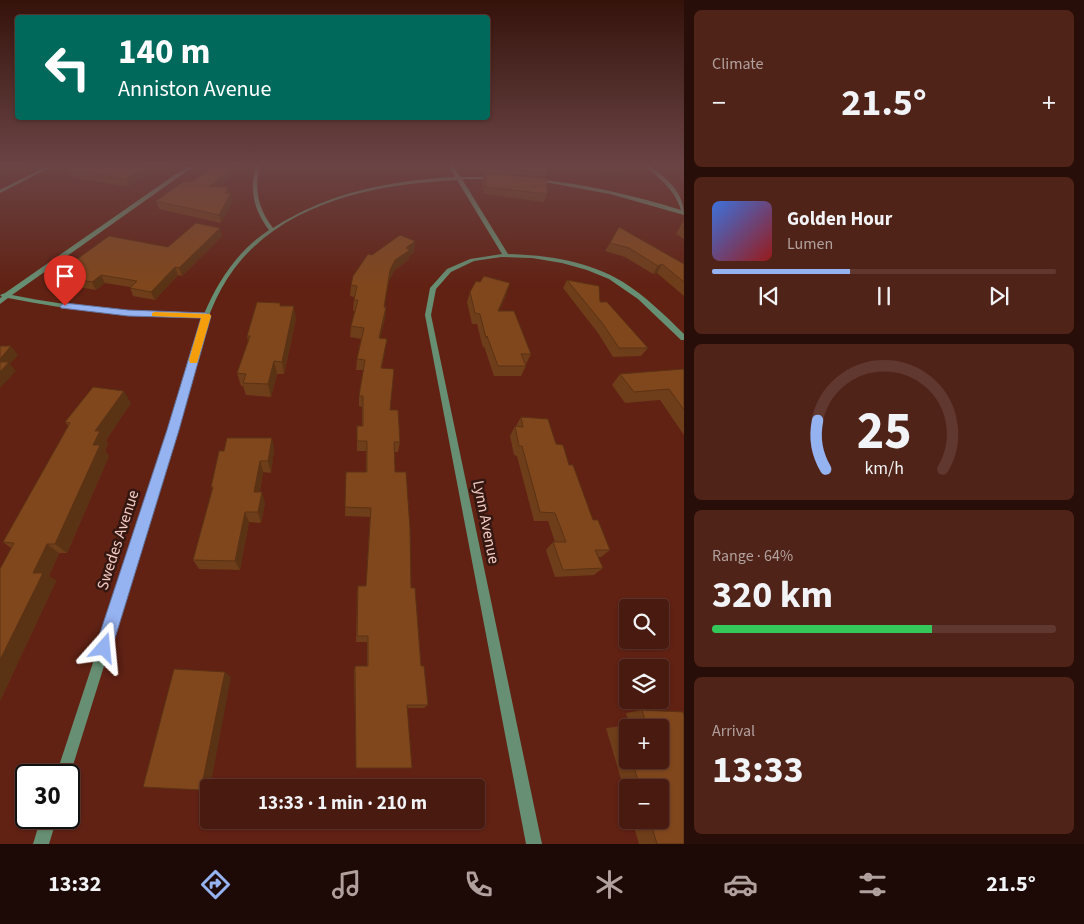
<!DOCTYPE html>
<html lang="en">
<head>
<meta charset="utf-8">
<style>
	:root { --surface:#491a0f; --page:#502318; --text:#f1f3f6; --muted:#b1a19e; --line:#61382f; --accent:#95b2f1 }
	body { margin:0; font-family:"Source Sans 3",sans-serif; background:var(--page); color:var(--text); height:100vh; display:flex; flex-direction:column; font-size:19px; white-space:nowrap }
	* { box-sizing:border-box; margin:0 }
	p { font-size:16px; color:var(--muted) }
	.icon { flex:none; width:28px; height:28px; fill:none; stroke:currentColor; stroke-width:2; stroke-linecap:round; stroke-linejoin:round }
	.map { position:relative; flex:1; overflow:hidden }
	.sheet { display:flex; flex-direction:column; gap:10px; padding:10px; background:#280e08; width:400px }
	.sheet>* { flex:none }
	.hud { position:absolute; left:15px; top:15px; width:475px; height:105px; border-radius:5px; box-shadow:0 1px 4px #0004,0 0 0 1px var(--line); background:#00695c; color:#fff; overflow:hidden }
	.controls { position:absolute; left:619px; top:599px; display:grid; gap:10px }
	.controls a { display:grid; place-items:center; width:50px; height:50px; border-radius:5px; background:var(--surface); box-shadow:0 1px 4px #0004,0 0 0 1px var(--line); font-size:25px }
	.speed { position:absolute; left:15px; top:764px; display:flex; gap:10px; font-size:25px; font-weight:700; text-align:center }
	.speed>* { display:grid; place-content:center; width:65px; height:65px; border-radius:50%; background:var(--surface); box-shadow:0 1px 4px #0004,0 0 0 1px var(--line); line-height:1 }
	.speed .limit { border:2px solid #111; border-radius:8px; background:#fff; color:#111 }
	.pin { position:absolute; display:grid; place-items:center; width:42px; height:42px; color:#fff; margin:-51px -21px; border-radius:50% 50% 50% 0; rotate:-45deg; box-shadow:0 0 5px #0007 }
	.pin .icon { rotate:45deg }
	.me { position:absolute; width:55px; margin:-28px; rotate:18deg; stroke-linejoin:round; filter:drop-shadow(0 0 4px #0008) }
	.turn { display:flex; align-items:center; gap:18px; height:105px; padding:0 20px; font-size:22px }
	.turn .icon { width:65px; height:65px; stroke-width:2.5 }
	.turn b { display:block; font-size:35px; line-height:42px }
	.big { font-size:38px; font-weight:700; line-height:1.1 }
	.sheet .widget { flex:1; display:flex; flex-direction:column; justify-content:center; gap:8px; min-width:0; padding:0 18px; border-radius:8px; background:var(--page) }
	.sheet .dial { align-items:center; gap:0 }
	.dial svg { height:130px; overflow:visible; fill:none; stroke:var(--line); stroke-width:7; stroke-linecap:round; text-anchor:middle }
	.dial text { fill:var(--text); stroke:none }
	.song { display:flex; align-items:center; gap:15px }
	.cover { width:60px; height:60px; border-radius:8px; background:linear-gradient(135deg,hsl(220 70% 55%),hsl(0 70% 35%)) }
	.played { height:5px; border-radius:2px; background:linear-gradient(90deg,var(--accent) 40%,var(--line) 40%) }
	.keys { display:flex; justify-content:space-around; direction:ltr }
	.heat { display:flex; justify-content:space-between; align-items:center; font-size:28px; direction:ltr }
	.charge { height:8px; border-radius:4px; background:linear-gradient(90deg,#34c759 64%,var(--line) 0) }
	.trip { position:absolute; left:200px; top:779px; width:285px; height:50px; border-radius:5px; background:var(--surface); box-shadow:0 1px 4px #0004,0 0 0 1px var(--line); font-weight:700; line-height:50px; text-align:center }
	.tab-bar { display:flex; height:80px; justify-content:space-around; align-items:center; background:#1d0a06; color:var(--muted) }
	.tab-bar .icon { width:35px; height:35px }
	.tab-bar .on { color:var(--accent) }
	.tab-bar b { font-size:22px; color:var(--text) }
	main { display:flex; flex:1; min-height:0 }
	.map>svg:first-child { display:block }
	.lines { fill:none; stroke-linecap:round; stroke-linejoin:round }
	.minor { fill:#678f73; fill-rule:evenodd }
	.wall { fill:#6e3d19; fill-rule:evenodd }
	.shaded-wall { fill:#5a3214 }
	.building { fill:#80471d; stroke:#5a3214 }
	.route { fill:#95b2f1; stroke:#61749d }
	.slow { fill:#f59e0b }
	.labels { text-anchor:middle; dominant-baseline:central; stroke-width:5; stroke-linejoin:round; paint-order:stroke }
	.near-street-label { font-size:16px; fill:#f2cac1; stroke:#341711 }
</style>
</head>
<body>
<main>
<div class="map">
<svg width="684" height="844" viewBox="0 0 684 844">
	<rect width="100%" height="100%" fill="#612214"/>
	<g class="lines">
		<g class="minor">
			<polygon points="47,166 53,166 0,193 0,190"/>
			<path d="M190,166h6l-16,10 -168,119c63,13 127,18 192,19 14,-33 34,-64 65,-84 -15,-20 -20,-39 -13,-64h4c-6,24 -2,42 13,62 56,-36 116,-47 182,-51l-6,-11h4l7,11h35l2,1 -2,1h-33l46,75c39,1 81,7 115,28 22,14 42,33 61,52v6h-3l-43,-41 -29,-20 -22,-9 -25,-7 -30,-5 -31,-1 -27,4 -23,11 -15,17 -5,26 111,529h-16l-101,-529 5,-27 17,-19 23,-10 32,-5 -45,-74c-76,4 -162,19 -215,79 -43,49 -48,118 -66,179 -35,112 -71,224 -106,337l-1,4v-4h-13l113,-343 18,-69 15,-45c-66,-1 -130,-7 -194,-20l-8,6v-6l2,-1 -2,-2 5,-2 171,-119z"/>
			<path d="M645,166h5c17,12 34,27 34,49l-74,-21 -77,-14 2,-1c50,5 98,16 146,31 -6,-20 -21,-31 -36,-44z"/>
			<polygon points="41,818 57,818 49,844 33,844"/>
		</g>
	</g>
	<g class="wall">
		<polygon points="162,166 129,187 71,177 67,169"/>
		<polygon points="481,166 547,166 547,172 545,177 547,194 544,202 484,194 482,181 484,175 482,174"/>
		<polygon points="596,166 630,166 627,172 603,172"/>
		<polygon points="231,178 220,187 230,193 233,201 221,223 159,209 156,201 190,182"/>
		<polygon points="684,219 684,239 676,234"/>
		<polygon points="222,236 182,276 178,275 155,300 133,296 130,287 105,283 96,290 60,284 55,275 168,247"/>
		<polygon points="610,243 684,264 684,296 657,273 653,274 625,257 605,251"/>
		<polygon points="414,252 409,256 408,260 394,271 389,281 384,307 386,307 385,318 380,338 387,339 382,368 390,410 400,442 398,452 394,452 395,472 421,666 428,705 424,708 407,708 356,768 354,670 355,666 367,666 367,642 356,642 357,593 358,586 366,586 370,517 345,516 346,472 366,472 366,451 357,451 357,426 362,426 362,407 359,406 359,396 364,370 356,370 357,359 361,339 350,337 351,326 355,311 353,311 354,297 350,296 351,285 372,255"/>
		<polygon points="567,280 600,302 648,348 641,356 613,357 598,333 563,288"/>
		<polygon points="470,292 507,293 499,311 531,354 526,364 525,364 526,366 521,376 494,376 484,346 483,348 477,324 472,324 467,302"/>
		<polygon points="281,306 296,319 284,374 277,374 271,397 246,395 243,386 241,386 237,373 248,342 247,336"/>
		<polygon points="684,370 684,435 660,400 625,403 612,385 620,374"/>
		<polygon points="131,403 106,440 108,443 105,451 109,456 67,553 59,553 49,576 56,581 0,701 0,569 11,548 3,542 68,426 65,422"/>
		<polygon points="521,417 556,444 569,465 593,520 610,550 601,557 598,557 603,568 594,575 555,577 546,550 553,542 555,542 548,521 534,521 517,456 514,455 510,436 515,426 516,426"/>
		<polygon points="272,438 274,450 271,473 263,472 260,492 265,503 261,523 249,522 240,570 199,569 193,560 212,489 211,487 224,451"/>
		<path d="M642,710l41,2 1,4v128h-45l-7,-24h28v-32h-32v15l-22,-75 15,-2 9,1 -4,-14zM628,728h32v32h-32z"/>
	</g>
	<g class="shaded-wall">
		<polygon points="2,166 19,166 0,176 0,167"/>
		<polygon points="148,166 162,166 129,187 126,179"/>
		<polygon points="232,166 237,166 231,178 212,194 210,186"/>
		<polygon points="229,187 230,194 225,193"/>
		<polygon points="231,193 233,201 221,223 219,215"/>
		<polygon points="220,228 222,236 182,276 179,268"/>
		<polygon points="415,241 414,252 409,256 408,260 394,271 389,281 383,318 390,270 395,260 406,248"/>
		<polygon points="662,264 657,273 653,274 658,266"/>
		<polygon points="175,267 178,275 155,300 151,292"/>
		<polygon points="101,275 105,283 96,290 92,282"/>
		<polygon points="510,283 507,293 495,321 498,311"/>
		<polygon points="294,306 296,319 284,374 282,362"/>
		<polygon points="386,307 385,318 378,349 379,338"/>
		<polygon points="387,339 385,350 380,379 381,368"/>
		<polygon points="11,346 18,355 10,364 16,371 0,388 0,359"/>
		<polygon points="274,361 277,374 271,397 268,384"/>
		<polygon points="124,391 131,403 106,440 108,443 105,451 109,456 67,553 55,544 93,445 95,431"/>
		<polygon points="272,438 274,450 271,473 268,461"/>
		<polygon points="260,461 263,472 258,503 254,492"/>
		<polygon points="262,492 265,503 261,523 258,512"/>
		<polygon points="245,512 249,522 240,570 235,561"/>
		<polygon points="47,544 59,553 49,576 56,581 0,701 0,660 33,573"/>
		<polygon points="225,672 231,677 210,788 209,788 209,789 201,790"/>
	</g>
	<g class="building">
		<polygon points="73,166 148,166 126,179 67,169"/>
		<polygon points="213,166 232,166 229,170 210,186 229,187 225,193 231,193 219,215 156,201 184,181 190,182 196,179"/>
		<polygon points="483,166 547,166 547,172 483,167"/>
		<polygon points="484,173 547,178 547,194 486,187"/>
		<polygon points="684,220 684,228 681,226"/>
		<polygon points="196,223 220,228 179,268 175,267 151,292 130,288 137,281 101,275 92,282 55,275 109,236 168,247"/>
		<polygon points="619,227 684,264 684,282 662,264 658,266 629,248 610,243"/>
		<polygon points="400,235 415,241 406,248 410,250 395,260 390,270 384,307 386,307 379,338 387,339 381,368 394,369 390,410 398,410 400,442 394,442 395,472 406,472 410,528 411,588 415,588 421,666 424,666 428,705 407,705 412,768 356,768 355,666 368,666 368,636 357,636 358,586 366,586 371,508 345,507 346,472 367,472 367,441 357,441 357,426 363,426 363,396 359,396 365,360 357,359 364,328 351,326 358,300 354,300 357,286 351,285 353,276 368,254 372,255"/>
		<polygon points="484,276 510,283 498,311 514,311 531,354 521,354 526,366 498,366 487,336 486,338 480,314 475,313 470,292 476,281 480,282"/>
		<polygon points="567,280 599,286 600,302 607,302 648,348 619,348 603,324"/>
		<polygon points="257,302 280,303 280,306 294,306 282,362 274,361 268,384 243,383 246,374 237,373 250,336 247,336"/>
		<polygon points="0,346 11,346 0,359"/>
		<polygon points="0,362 9,362 0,372"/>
		<polygon points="683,369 684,370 684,410 669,389 634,392 620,374"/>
		<polygon points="93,387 124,391 95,431 100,431 93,445 100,445 55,544 47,544 33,573 43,573 0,660 0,569 14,543 3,542 70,423 65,422"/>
		<polygon points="521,417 548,419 556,444 563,445 569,465 573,465 593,520 598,520 610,550 595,550 603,568 563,570 553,542 566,542 555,513 540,512 522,446 519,446 515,426 523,427"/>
		<polygon points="227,438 272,438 268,461 260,461 254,492 262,492 258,512 245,512 235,561 193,560 213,487 211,487 219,451 224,451"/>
		<polygon points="174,669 225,672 201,790 143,787"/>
		<polygon points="642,710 683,712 684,716 684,844 657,844 650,820 660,820 660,788 640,788 632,760 660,760 660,728 628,728 628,746 621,726 647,727"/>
	</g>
	<linearGradient id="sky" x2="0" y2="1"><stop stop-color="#35130b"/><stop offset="0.58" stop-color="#6a4445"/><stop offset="1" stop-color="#6a4445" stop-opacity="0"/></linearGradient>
	<rect width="684" height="284" fill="url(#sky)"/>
	<polygon class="route" points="65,303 128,310 207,313 211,316 179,430 112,648 109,654 104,656 98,654 95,648 167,430 201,318 128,316 61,308 60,306"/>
	<polygon class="slow" points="155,312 210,314 211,316 197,363 190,363 189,360 201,318 152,316 152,313"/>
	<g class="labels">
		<g class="near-street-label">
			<text transform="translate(486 522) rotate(79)">Lynn Avenue</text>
			<text transform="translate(118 540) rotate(-72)">Swedes Avenue</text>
		</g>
	</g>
</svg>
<div class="controls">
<a><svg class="icon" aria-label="search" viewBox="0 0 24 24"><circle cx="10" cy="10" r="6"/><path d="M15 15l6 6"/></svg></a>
<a><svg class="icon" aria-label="layers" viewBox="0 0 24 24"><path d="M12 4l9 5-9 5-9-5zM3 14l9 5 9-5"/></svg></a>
<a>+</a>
<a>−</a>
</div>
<div class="speed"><div class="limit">30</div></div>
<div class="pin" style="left:65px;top:306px;background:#d93025"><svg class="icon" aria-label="arrive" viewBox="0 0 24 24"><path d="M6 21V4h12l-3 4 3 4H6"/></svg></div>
<svg class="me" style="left:104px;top:648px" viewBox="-20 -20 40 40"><path d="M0-17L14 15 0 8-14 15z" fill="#95b2f1" stroke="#fff" stroke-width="4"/></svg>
<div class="trip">13:33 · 1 min · 210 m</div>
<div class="hud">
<div class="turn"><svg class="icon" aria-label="left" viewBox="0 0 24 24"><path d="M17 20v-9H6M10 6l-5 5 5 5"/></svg><div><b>140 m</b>Anniston Avenue</div></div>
</div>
</div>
<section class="sheet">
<div class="widget"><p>Climate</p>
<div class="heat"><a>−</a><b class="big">21.5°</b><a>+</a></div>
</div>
<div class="widget">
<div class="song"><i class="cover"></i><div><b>Golden Hour</b><p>Lumen</p></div></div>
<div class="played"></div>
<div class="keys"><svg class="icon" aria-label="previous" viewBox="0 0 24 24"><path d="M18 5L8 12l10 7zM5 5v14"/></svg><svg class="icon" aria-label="pause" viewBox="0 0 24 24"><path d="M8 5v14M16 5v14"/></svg><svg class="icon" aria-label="next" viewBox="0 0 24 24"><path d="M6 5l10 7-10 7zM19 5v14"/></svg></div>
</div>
<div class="widget dial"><svg viewBox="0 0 100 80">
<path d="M14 69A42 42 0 1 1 86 69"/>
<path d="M14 69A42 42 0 0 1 9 39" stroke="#95b2f1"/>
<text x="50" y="56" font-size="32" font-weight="700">25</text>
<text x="50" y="72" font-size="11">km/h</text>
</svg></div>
<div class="widget"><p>Range · 64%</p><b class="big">320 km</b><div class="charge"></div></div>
<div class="widget"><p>Arrival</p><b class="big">13:33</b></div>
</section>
</main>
<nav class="tab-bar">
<b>13:32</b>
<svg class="icon on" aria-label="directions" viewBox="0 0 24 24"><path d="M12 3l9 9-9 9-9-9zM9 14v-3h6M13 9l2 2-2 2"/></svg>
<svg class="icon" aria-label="music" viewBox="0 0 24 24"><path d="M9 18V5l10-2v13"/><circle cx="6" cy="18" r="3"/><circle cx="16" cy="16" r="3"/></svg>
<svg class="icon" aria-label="phone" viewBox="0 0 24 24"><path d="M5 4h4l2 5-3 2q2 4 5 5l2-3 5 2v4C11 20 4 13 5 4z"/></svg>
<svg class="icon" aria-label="climate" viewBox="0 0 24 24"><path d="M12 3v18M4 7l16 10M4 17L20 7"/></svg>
<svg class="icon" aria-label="car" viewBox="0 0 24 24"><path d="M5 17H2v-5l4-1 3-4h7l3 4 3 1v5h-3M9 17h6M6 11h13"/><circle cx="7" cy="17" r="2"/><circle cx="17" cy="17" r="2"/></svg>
<svg class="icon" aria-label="filters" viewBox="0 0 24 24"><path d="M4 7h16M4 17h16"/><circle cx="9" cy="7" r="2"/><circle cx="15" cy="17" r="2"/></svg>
<b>21.5°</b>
</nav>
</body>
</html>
